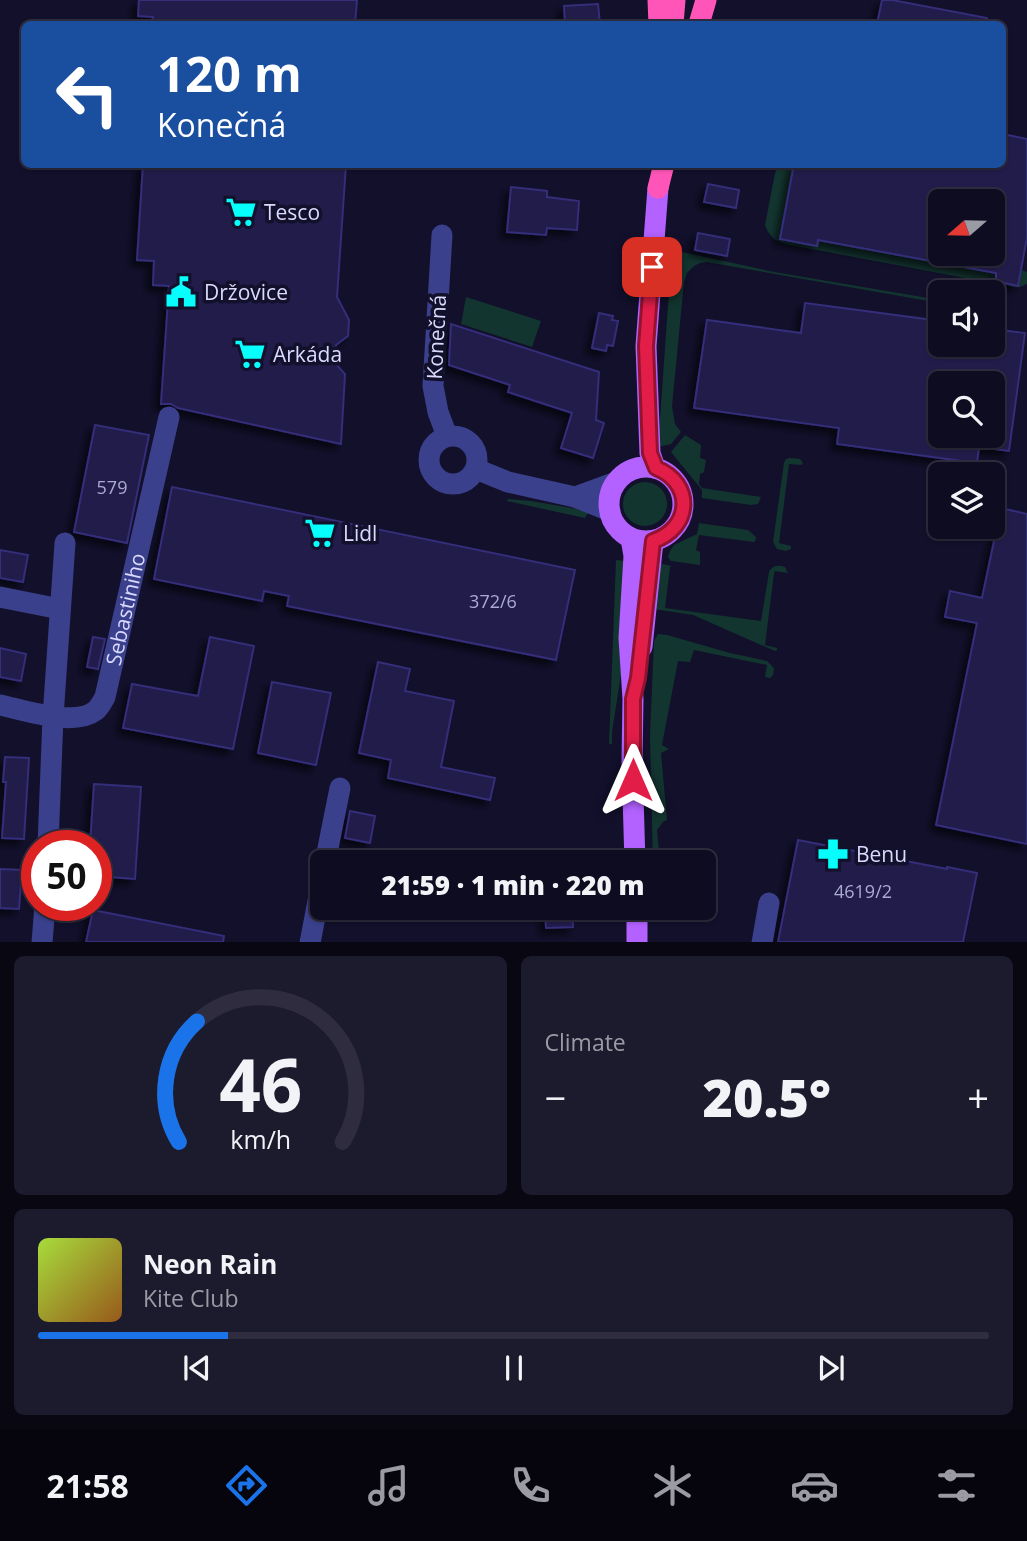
<!DOCTYPE html>
<html lang="en">
<head>
<meta charset="utf-8">
<style>
	:root { --surface:#0e0c20; --page:#1c1a2d; --text:#f1f3f6; --muted:#9b9ba5; --line:#2e2c3e; --accent:#1a73e8 }
	body { margin:0; font-family:"Open Sans",sans-serif; background:var(--page); color:var(--text); height:100vh; display:flex; flex-direction:column; font-size:26px; white-space:nowrap }
	* { box-sizing:border-box; margin:0 }
	p { font-size:23px; color:var(--muted) }
	.icon { flex:none; width:38px; height:38px; fill:none; stroke:currentColor; stroke-width:2; stroke-linecap:round; stroke-linejoin:round }
	.map { position:relative; height:942px; overflow:hidden }
	.sheet { display:flex; flex-direction:column; gap:14px; padding:14px; background:#080712; flex:1 }
	.sheet>* { flex:none }
	.banner { position:absolute; left:21px; top:21px; width:985px; height:147px; border-radius:10px; box-shadow:0 2px 5px #0004,0 0 0 2px var(--line); background:#1a4fa0; color:#fff; overflow:hidden }
	.needle { width:46px; rotate:250deg }
	.buttons { position:absolute; left:928px; top:189px; display:grid; gap:14px }
	.buttons a { display:grid; place-items:center; width:77px; height:77px; border-radius:10px; background:var(--surface); box-shadow:0 2px 5px #0004,0 0 0 2px var(--line); font-size:35px }
	.speed { position:absolute; left:21px; top:830px; display:flex; gap:14px; font-size:35px; font-weight:700; text-align:center }
	.speed>* { display:grid; place-content:center; width:91px; height:91px; border-radius:50%; background:var(--surface); box-shadow:0 2px 5px #0004,0 0 0 2px var(--line); line-height:1 }
	.speed .limit { border:10px solid #d22; background:#fff; color:#111 }
	.pin { position:absolute; display:grid; place-items:center; width:60px; height:60px; color:#fff; margin:-30px; border-radius:14px; box-shadow:0 4px 10px #0006 }
	.me { position:absolute; width:77px; margin:-38px; rotate:0deg; stroke-linejoin:round; filter:drop-shadow(0 0 5px #0008) }
	.turn { display:flex; align-items:center; gap:24px; height:147px; padding:0 21px; font-size:32px }
	.turn .icon { width:91px; height:91px; stroke-width:2.5 }
	.turn b { display:block; font-size:49px; line-height:60px }
	.big { font-size:52px; font-weight:800; line-height:1.1 }
	.sheet .card { flex:1; display:flex; flex-direction:column; justify-content:center; gap:10px; min-width:0; padding:0 24px; border-radius:10px; background:var(--page) }
	.sheet .dial { align-items:center; gap:0 }
	.dial svg { height:182px; overflow:visible; fill:none; stroke:var(--line); stroke-width:7; stroke-linecap:round; text-anchor:middle }
	.dial text { fill:var(--text); stroke:none }
	.song { display:flex; align-items:center; gap:21px }
	.cover { width:84px; height:84px; border-radius:10px; background:linear-gradient(135deg,hsl(80 70% 55%),hsl(30 70% 35%)) }
	.played { height:7px; border-radius:4px; background:linear-gradient(90deg,var(--accent) 20%,var(--line) 20%) }
	.keys { display:flex; justify-content:space-around; direction:ltr }
	.heat { display:flex; justify-content:space-between; align-items:center; font-size:38px; direction:ltr }
	.sheet .tiles { flex:1; display:grid; gap:14px; grid-template-columns:1fr 1fr }
	.card:last-child { grid-column:span 2 }
	.trip { position:absolute; left:310px; top:850px; width:406px; height:70px; border-radius:10px; background:var(--surface); box-shadow:0 2px 5px #0004,0 0 0 2px var(--line); font-weight:800; line-height:70px; text-align:center }
	.dock { display:flex; height:112px; justify-content:space-around; align-items:center; background:#06050d; color:var(--muted) }
	.dock .icon { width:49px; height:49px }
	.dock .current { color:var(--accent) }
	.dock b { font-size:32px; color:var(--text) }
	.map>svg:first-child { display:block }
	.green { fill:#133530 }
	.building { fill:#201c4c; stroke:#342d79; stroke-width:2; fill-rule:evenodd; filter:url(#shadow) }
	.lines { fill:none; stroke-linecap:round; stroke-linejoin:round }
	.minor { stroke:#3a408b; stroke-width:21 }
	.major { stroke:#b361ff; stroke-width:21 }
	.highway { stroke:#ff55b9; stroke-width:21 }
	.route-casing { stroke:#92132f; stroke-width:18 }
	.route { stroke:#e11d48; stroke-width:12 }
	.labels { text-anchor:middle; dominant-baseline:central; stroke-width:7; stroke-linejoin:round; paint-order:stroke }
	.number-label { font-size:18px; fill:#acaad2 }
	.poi-label { font-size:21px; fill:#dadaff; stroke:#12102b; text-anchor:start }
	.street-label { font-size:21px; fill:#dadaff; stroke:#12102b }
</style>
</head>
<body>
<div class="map">
<svg width="1027" height="943" viewBox="0 0 1027 943">
	<defs>
		<filter id="shadow"><feDropShadow dx="-5.5" dy="5.5" stdDeviation="3.5" flood-color="#0009"/></filter>
	</defs>
	<rect width="100%" height="100%" fill="#12102b"/>
	<g class="green">
		<path d="M779,165h15l-13,74 36,7 1,-6 178,33v8l20,4 4,-16 7,3v12l-7,3h-7l-228,-43c-11,-4 -16,-8 -20,-19l10,-52z"/>
		<polygon points="672,249 682,251 682,252 774,272 940,300 940,303 707,262 700,263 694,266 687,273 684,282 672,406 675,424 681,432 671,444 658,447"/>
		<polygon points="466,297 541,321 532,347 461,324"/>
		<polygon points="685,435 701,445 700,458 706,460 704,472 700,474 699,484 702,488 761,497 758,504 751,505 702,498 702,490 671,452"/>
		<polygon points="790,458 800,459 803,463 801,465 789,464 779,543 791,546 791,549 786,551 777,549 773,542 784,463 786,459"/>
		<circle cx="645" cy="504" r="22"/>
		<polygon points="508,499 531,501 589,511 585,518 507,501"/>
		<polygon points="699,523 748,530 756,537 755,542 699,535 696,550 700,552 700,565 671,561 668,557 670,551 674,545 697,534"/>
		<polygon points="616,560 627,561 622,668 612,732 612,744 609,744"/>
		<path d="M658,563l14,3 -2,1 -5,41 96,13 8,-49c4,-7 9,-7 16,-5l3,6 -13,-2 -1,2 -9,72 12,3v2l-2,1 -82,-36 -39,-6z"/>
		<polygon points="658,634 667,635 730,653 767,661 774,668 773,675 770,678 765,677 767,665 694,650 690,662 678,661 662,745 669,749 661,753 667,820 663,822 657,830 660,863 653,863 650,736 654,641"/>
	</g>
	<g class="building">
		<polygon points="139,0 357,0 355,24 152,24 153,17 138,16"/>
		<polygon points="882,0 892,0 987,18 987,24 877,24"/>
		<polygon points="598,4 600,24 565,24 564,6"/>
		<path d="M1003,134l24,5v98l-9,49 -22,-5v-8l-178,-33 -1,6 -37,-7 14,-75h209zM940,201h52v53h-52z"/>
		<polygon points="143,164 346,164 337,297 349,320 348,336 336,345 335,363 345,374 341,444 178,408 171,404 161,404 169,286 153,285 154,261 137,260"/>
		<polygon points="708,184 739,190 736,208 704,202"/>
		<polygon points="511,187 547,191 547,197 579,201 577,230 547,228 546,235 507,232"/>
		<polygon points="698,233 730,239 727,256 695,250"/>
		<path d="M805,303l135,18v24h52v-16l33,4 -16,118 -30,-4 -2,16 -140,-19 2,-16 -145,-20 13,-88 94,13zM940,383h52v53h-52z"/>
		<polygon points="599,313 613,316 612,320 618,321 613,346 607,345 606,351 592,348"/>
		<polygon points="451,324 599,372 596,420 604,423 593,458 561,448 572,413 508,392 510,385 449,365"/>
		<polygon points="95,425 149,435 127,543 74,532"/>
		<polygon points="172,487 575,570 556,660 287,606 289,596 264,591 262,601 154,579"/>
		<polygon points="1001,508 1027,514 1027,844 936,825 977,623 945,617 950,591 982,598"/>
		<polygon points="0,550 28,555 23,582 0,578"/>
		<polygon points="93,637 105,639 98,669 87,667"/>
		<polygon points="210,637 254,646 233,749 123,728 132,684 198,696"/>
		<polygon points="0,648 26,654 21,681 0,677"/>
		<polygon points="378,662 410,669 405,691 454,701 441,767 495,778 490,800 388,778 391,760 359,753"/>
		<polygon points="272,682 331,693 316,765 258,753"/>
		<polygon points="5,757 29,758 24,839 2,838 6,782 3,782"/>
		<polygon points="94,784 141,787 135,879 96,876 96,845 90,845"/>
		<polygon points="350,811 375,816 370,843 345,838"/>
		<polygon points="798,840 947,869 947,867 977,873 963,942 778,942"/>
		<polygon points="0,869 22,870 19,909 0,908"/>
		<polygon points="545,908 572,908 573,927 546,928"/>
		<polygon points="93,910 224,936 223,942 86,942"/>
	</g>
	<g class="lines">
		<g class="minor">
			<polyline points="442,235 433,386 438,412 447,436"/>
			<circle cx="453" cy="460" r="24"/>
			<polyline points="476,469 508,482 575,497 610,511"/>
			<polyline points="575,497 616,482"/>
			<polyline points="0,597 60,609"/>
			<path id="s1" d="M0,705c24,5 74,22 95,6 5,-4 7,-9 10,-14l64,-280"/>
			<polyline points="48,845 53,717 65,543"/>
			<polyline points="325,863 340,788"/>
			<polyline points="42,943 45,905"/>
			<polyline points="310,943 322,880"/>
			<polyline points="762,943 769,903"/>
		</g>
		<g class="major">
			<circle cx="646" cy="504" r="37"/>
			<polyline points="655,468 650,453 646,346 658,188"/>
			<polyline points="631,538 634,556 629,638 633,699 632,761 635,863"/>
			<polyline points="642,647 653,541"/>
			<polyline points="637,908 637,943"/>
		</g>
		<g class="highway">
			<polyline points="658,0 659,24"/>
			<polyline points="673,24 675,0"/>
			<polyline points="699,24 706,0"/>
			<polyline points="658,188 664,164"/>
		</g>
	</g>
	<g class="lines">
		<g class="route-casing">
			<path id="route" d="M633,780v-81l5,-21 15,-137c39,-13 41,-58 3,-73l-6,-15 -4,-107 6,-79"/>
		</g>
		<use href="#route" class="route"/>
	</g>
	<defs>
		<g id="supermarket-bare" transform="scale(2.415)"><path d="M-6-5.5h2.5l.6 2H6L4.5 2H-2.5L-4.4-4H-6ZM-1.5 3.2a1.3 1.3 0 1 0 .1 0ZM3 3.2a1.3 1.3 0 1 0 .1 0Z" fill="#06fffd" stroke="#12102b" stroke-width="2.5" paint-order="stroke"/></g>
		<g id="civic-bare" transform="scale(2.415)"><path d="M-.6-6.5H3V-4.5H.6V-3L4-1V1h2V6H-6V1h2V-1L-.6-3ZM-1.2 2.5V6h2.4V2.5Z" fill="#06fffd" stroke="#12102b" stroke-width="2.5" paint-order="stroke"/></g>
		<g id="pharmacy-bare" transform="scale(2.415)"><path d="M-2-6h4v4h4v4h-4v4h-4v-4h-4v-4h4Z" fill="#06fffd" stroke="#12102b" stroke-width="2.5" paint-order="stroke"/></g>
	</defs>
	<g fill-rule="evenodd">
		<use href="#supermarket-bare" x="241" y="212"/>
		<use href="#civic-bare" x="181" y="292"/>
		<use href="#supermarket-bare" x="250" y="354"/>
		<use href="#supermarket-bare" x="320" y="533"/>
		<use href="#pharmacy-bare" x="833" y="854"/>
	</g>
	<g class="labels">
		<g class="number-label">
			<text x="112" y="487">579</text>
			<text x="493" y="601">372/6</text>
			<text x="863" y="891">4619/2</text>
		</g>
		<g class="poi-label">
			<text x="264" y="212">Tesco</text>
			<text x="204" y="292">Držovice</text>
			<text x="273" y="354">Arkáda</text>
			<text x="343" y="533">Lidl</text>
			<text x="856" y="854">Benu</text>
		</g>
		<g class="street-label">
			<text transform="translate(436 337) rotate(-87)">Konečná</text>
			<text stroke="none"><textPath href="#s1" startOffset="205">Sebastiniho</textPath></text>
		</g>
	</g>
</svg>
<div class="buttons">
<a><svg class="needle" viewBox="-14 -14 28 28"><path d="M0-13l5 13h-10z" fill="#e53935"/><path d="M0 13l5-13h-10z" fill="#9b9ba5"/></svg></a>
<a><svg class="icon" aria-label="sound" viewBox="0 0 24 24"><path d="M4 9h4l5-4v14l-5-4H4zM17 9q2 3 0 6"/></svg></a>
<a><svg class="icon" aria-label="search" viewBox="0 0 24 24"><circle cx="10" cy="10" r="6"/><path d="M15 15l6 6"/></svg></a>
<a><svg class="icon" aria-label="layers" viewBox="0 0 24 24"><path d="M12 4l9 5-9 5-9-5zM3 14l9 5 9-5"/></svg></a>
</div>
<div class="speed"><div class="limit">50</div></div>
<div class="pin" style="left:652px;top:267px;background:#d93025"><svg class="icon" aria-label="arrive" viewBox="0 0 24 24"><path d="M6 21V4h12l-3 4 3 4H6"/></svg></div>
<svg class="me" style="left:633px;top:780px" viewBox="-20 -20 40 40"><path d="M0-17L14 15 0 8-14 15z" fill="#e11d48" stroke="#fff" stroke-width="4"/></svg>
<div class="trip">21:59 · 1 min · 220 m</div>
<div class="banner">
<div class="turn"><svg class="icon" aria-label="left" viewBox="0 0 24 24"><path d="M17 20v-9H6M10 6l-5 5 5 5"/></svg><div><b>120 m</b>Konečná</div></div>
</div>
</div>
<section class="sheet">
<div class="tiles">
<div class="card dial"><svg viewBox="0 0 100 80">
<path d="M14 69A42 42 0 1 1 86 69"/>
<path d="M14 69A42 42 0 0 1 22 16" stroke="#1a73e8"/>
<text x="50" y="56" font-size="32" font-weight="700">46</text>
<text x="50" y="72" font-size="11">km/h</text>
</svg></div>
<div class="card"><p>Climate</p>
<div class="heat"><a>−</a><b class="big">20.5°</b><a>+</a></div>
</div>
<div class="card">
<div class="song"><i class="cover"></i><div><b>Neon Rain</b><p>Kite Club</p></div></div>
<div class="played"></div>
<div class="keys"><svg class="icon" aria-label="previous" viewBox="0 0 24 24"><path d="M18 5L8 12l10 7zM5 5v14"/></svg><svg class="icon" aria-label="pause" viewBox="0 0 24 24"><path d="M8 5v14M16 5v14"/></svg><svg class="icon" aria-label="next" viewBox="0 0 24 24"><path d="M6 5l10 7-10 7zM19 5v14"/></svg></div>
</div>
</div>
</section>
<nav class="dock">
<b>21:58</b>
<svg class="icon current" aria-label="directions" viewBox="0 0 24 24"><path d="M12 3l9 9-9 9-9-9zM9 14v-3h6M13 9l2 2-2 2"/></svg>
<svg class="icon" aria-label="music" viewBox="0 0 24 24"><path d="M9 18V5l10-2v13"/><circle cx="6" cy="18" r="3"/><circle cx="16" cy="16" r="3"/></svg>
<svg class="icon" aria-label="phone" viewBox="0 0 24 24"><path d="M5 4h4l2 5-3 2q2 4 5 5l2-3 5 2v4C11 20 4 13 5 4z"/></svg>
<svg class="icon" aria-label="climate" viewBox="0 0 24 24"><path d="M12 3v18M4 7l16 10M4 17L20 7"/></svg>
<svg class="icon" aria-label="car" viewBox="0 0 24 24"><path d="M5 17H2v-5l4-1 3-4h7l3 4 3 1v5h-3M9 17h6M6 11h13"/><circle cx="7" cy="17" r="2"/><circle cx="17" cy="17" r="2"/></svg>
<svg class="icon" aria-label="filters" viewBox="0 0 24 24"><path d="M4 7h16M4 17h16"/><circle cx="9" cy="7" r="2"/><circle cx="15" cy="17" r="2"/></svg>
</nav>
</body>
</html>
